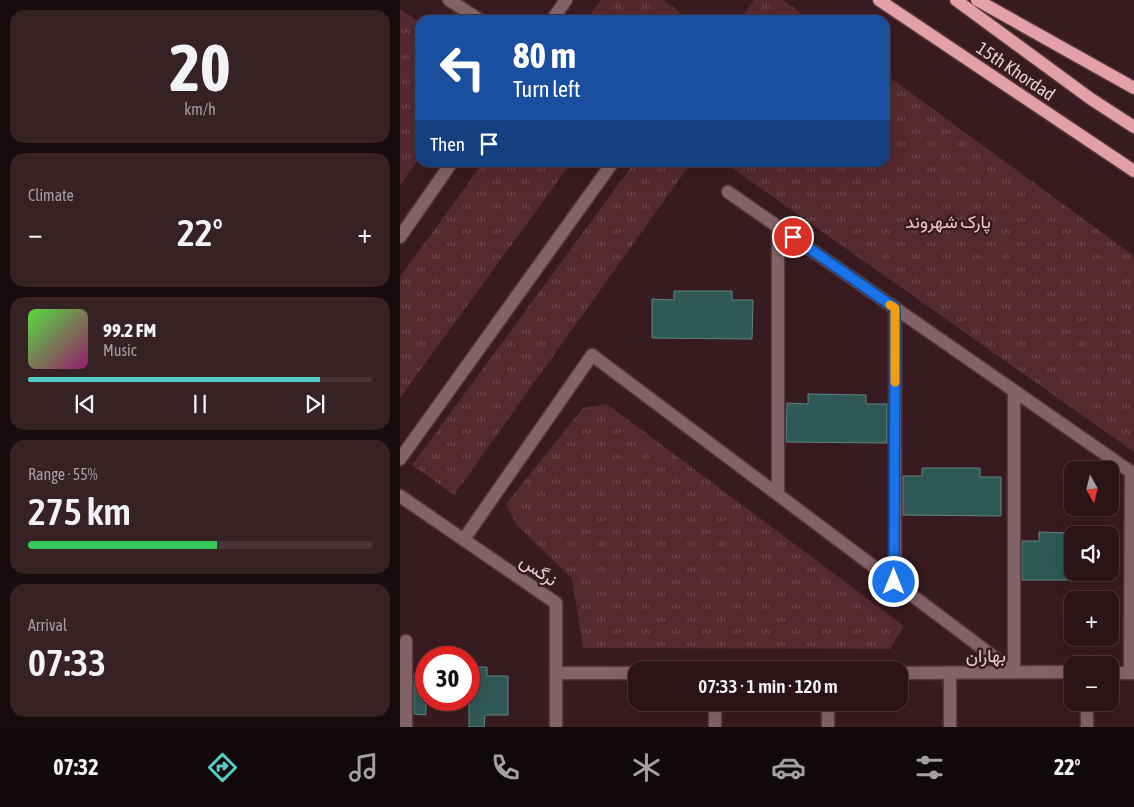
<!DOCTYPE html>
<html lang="en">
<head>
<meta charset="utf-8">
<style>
	:root { --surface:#2a1418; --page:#362125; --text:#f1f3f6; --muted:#a59ea2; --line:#463337; --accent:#54cdc8 }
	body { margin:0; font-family:"Asap Condensed",Vazirmatn,sans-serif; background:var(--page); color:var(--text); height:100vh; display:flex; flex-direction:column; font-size:19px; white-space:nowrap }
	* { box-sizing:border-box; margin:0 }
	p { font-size:16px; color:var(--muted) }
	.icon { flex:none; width:28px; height:28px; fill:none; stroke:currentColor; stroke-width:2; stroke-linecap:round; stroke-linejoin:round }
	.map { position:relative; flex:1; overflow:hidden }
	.sheet { display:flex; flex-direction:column; gap:10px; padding:10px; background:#170b0d; width:400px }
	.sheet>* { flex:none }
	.guide { position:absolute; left:15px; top:15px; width:475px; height:152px; border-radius:15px; box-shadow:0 5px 20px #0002,0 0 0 1px var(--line); background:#1a4fa0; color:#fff; overflow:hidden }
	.needle { width:32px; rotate:172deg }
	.fabs { position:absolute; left:664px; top:461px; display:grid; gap:10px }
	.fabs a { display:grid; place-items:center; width:55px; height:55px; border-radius:10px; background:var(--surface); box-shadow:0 5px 20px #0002,0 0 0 1px var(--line); font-size:25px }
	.speed { position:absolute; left:15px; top:646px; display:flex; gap:10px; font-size:25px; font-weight:700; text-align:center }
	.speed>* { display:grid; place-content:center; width:65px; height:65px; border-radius:50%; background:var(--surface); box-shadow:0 5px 20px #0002,0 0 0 1px var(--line); line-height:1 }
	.speed .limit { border:8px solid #d22; background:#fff; color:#111 }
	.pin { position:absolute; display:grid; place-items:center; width:42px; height:42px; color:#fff; margin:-21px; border:2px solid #fff; border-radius:50%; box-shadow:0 1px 5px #0007 }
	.me { position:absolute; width:55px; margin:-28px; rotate:0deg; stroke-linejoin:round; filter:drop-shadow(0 0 4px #0008) }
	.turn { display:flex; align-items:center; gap:18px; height:105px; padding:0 15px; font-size:22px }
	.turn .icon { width:65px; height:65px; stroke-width:2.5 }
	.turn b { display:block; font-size:35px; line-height:42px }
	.then { display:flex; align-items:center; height:48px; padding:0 15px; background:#0003; gap:10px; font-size:19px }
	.big { font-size:38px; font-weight:600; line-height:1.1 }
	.sheet .card { flex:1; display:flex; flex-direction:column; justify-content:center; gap:8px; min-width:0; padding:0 18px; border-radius:15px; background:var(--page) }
	.sheet .dial { align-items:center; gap:0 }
	.dial b { font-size:65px; line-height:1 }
	.song { display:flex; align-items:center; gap:15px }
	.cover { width:60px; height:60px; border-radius:8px; background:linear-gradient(135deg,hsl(110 70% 55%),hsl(320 70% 35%)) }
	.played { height:5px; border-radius:2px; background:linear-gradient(90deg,var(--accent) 85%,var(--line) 85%) }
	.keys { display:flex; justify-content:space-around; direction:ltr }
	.heat { display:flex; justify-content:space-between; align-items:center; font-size:28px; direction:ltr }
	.charge { height:8px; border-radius:4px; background:linear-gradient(90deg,#34c759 55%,var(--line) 0) }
	.trip { position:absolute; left:228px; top:661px; width:280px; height:50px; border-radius:15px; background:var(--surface); box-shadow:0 5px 20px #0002,0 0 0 1px var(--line); font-weight:600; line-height:50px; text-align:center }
	.tab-bar { display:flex; height:80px; justify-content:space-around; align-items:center; background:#11080a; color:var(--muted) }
	.tab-bar .icon { width:35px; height:35px }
	.tab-bar .current { color:var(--accent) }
	.tab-bar b { font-size:22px; color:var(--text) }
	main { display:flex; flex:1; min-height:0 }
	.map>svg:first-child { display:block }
	.park { fill:url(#park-tufts) }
	.building { fill:#305856; stroke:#5d8684 }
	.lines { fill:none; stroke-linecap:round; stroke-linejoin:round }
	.minor-casing { stroke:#54383c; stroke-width:15 }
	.major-casing { stroke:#54383c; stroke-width:15 }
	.minor { stroke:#846367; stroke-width:12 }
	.major { stroke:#e3a0a8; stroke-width:12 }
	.route-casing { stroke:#114b97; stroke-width:12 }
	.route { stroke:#1a73e8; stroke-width:9 }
	.slow { stroke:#f59e0b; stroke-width:9 }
	.labels { text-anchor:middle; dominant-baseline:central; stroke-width:5; stroke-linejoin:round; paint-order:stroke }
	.street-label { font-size:18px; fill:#e5d0d2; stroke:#381b20 }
	.park-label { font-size:18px; fill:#f4c8cd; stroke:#381b20 }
</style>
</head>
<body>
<main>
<section class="sheet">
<div class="card dial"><b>20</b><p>km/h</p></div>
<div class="card"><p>Climate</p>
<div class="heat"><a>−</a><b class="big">22°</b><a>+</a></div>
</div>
<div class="card">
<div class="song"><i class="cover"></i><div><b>99.2 FM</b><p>Music</p></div></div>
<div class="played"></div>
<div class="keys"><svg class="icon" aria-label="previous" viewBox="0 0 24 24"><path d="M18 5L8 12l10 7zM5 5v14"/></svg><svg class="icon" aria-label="pause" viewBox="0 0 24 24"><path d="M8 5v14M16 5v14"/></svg><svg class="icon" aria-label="next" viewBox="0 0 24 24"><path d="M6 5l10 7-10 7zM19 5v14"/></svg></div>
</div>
<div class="card"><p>Range · 55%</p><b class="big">275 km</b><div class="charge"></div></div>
<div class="card"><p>Arrival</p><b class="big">07:33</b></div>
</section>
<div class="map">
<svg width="734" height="727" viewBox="0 0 734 727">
	<defs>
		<pattern id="park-tufts" width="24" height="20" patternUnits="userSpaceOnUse" patternTransform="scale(1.25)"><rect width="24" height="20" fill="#552930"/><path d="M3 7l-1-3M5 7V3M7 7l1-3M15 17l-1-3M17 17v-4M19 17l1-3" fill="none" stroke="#6d474d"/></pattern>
	</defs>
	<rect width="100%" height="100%" fill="#381b20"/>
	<g class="park">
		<polygon points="201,0 263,0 280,12 274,20 186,20"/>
		<polygon points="354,0 383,0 411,20 339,20"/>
		<polygon points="0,9 20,22 20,157 0,185"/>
		<polygon points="485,74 734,256 734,452 325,163 485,162"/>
		<polygon points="83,163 171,163 0,398 0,277"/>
		<polygon points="234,163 291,163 54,495 12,465"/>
		<polygon points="207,404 504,626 490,649 183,648 172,579 116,524 106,504 183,408"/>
	</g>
	<g class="building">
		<polygon points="274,291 332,291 332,300 353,300 352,339 252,338 252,299 274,300"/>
		<polygon points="408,394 466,395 466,404 487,404 487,443 386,442 387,403 408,404"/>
		<polygon points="522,468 580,468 580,477 601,477 601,516 503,515 503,476 522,476"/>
		<polygon points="639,532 672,533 672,580 622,580 622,541 639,541"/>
		<polygon points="69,667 87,667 87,676 108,676 108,715 85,715 84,727 69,727"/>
		<polygon points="14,675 26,676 26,715 14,714"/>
	</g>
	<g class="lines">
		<g class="minor-casing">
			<g id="minor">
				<polyline points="49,0 80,20"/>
				<polyline points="152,20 166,0"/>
				<polyline points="328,192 731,472 734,472"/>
				<polyline points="0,237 52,162"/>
				<polyline points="0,459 213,162"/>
				<polyline points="378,494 378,227"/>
				<polyline points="0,496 156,603 156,727"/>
				<polyline points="64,539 192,355 614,672"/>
				<polyline points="495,582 495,308"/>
				<polyline points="6,641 6,727"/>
				<polyline points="614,672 614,392"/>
				<polyline points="156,673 236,673"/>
				<polyline points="499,673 672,672"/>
				<polyline points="710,673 734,673"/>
				<polyline points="730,673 731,472"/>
				<polyline points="315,727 315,702"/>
				<polyline points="428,727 428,702"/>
				<polyline points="550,727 550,673"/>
				<polyline points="687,727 687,702"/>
			</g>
		</g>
		<g class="major-casing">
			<g id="major">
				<polyline points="479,0 734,171"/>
				<polyline points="556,0 691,99 734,127"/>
				<polyline points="577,0 734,88"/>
			</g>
		</g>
		<use href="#minor" class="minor"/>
		<use href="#major" class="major"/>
	</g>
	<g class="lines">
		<g class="route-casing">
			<polyline id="route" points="393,237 495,308 494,582"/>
		</g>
		<use href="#route" class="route"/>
		<polyline class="slow" points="490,305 495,308 495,382"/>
	</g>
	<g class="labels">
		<g class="street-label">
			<text transform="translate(616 71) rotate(34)">15th Khordad</text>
			<text transform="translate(139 570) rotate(35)">نرگس</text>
			<text x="586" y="655">بهاران</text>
		</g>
		<g class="park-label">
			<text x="548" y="221">پارک شهروند</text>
		</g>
	</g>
</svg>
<div class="fabs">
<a><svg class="needle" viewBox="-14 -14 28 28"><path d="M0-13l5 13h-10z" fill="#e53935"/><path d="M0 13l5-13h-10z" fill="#a59ea2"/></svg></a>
<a><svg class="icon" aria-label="sound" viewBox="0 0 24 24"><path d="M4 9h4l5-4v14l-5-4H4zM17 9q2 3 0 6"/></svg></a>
<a>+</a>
<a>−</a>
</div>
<div class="speed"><div class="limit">30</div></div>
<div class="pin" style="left:393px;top:237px;background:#d93025"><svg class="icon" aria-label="arrive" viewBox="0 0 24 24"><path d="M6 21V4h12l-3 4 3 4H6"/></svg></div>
<svg class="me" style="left:494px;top:582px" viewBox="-20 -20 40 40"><circle r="17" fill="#1a73e8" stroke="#fff" stroke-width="3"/><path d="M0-11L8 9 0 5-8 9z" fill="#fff"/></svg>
<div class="trip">07:33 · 1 min · 120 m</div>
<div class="guide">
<div class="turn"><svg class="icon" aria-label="left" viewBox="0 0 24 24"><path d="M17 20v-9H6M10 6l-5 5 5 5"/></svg><div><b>80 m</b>Turn left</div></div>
<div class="then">Then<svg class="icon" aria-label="arrive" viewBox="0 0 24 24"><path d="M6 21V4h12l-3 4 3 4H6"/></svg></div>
</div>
</div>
</main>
<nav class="tab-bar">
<b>07:32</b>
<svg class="icon current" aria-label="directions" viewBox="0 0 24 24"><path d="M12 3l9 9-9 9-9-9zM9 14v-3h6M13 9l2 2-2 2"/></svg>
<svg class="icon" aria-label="music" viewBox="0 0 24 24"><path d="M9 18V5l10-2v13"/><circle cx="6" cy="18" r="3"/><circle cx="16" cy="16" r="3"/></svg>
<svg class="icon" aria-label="phone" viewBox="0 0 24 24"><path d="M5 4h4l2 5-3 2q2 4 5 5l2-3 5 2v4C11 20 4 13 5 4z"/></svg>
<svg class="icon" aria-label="climate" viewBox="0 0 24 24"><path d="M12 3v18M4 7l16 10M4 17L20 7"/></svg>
<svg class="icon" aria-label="car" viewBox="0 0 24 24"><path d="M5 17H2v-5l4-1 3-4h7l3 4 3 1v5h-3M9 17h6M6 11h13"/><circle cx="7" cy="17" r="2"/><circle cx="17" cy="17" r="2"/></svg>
<svg class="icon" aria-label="filters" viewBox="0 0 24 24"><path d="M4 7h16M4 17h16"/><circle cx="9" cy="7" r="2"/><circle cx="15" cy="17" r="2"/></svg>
<b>22°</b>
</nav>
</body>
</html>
